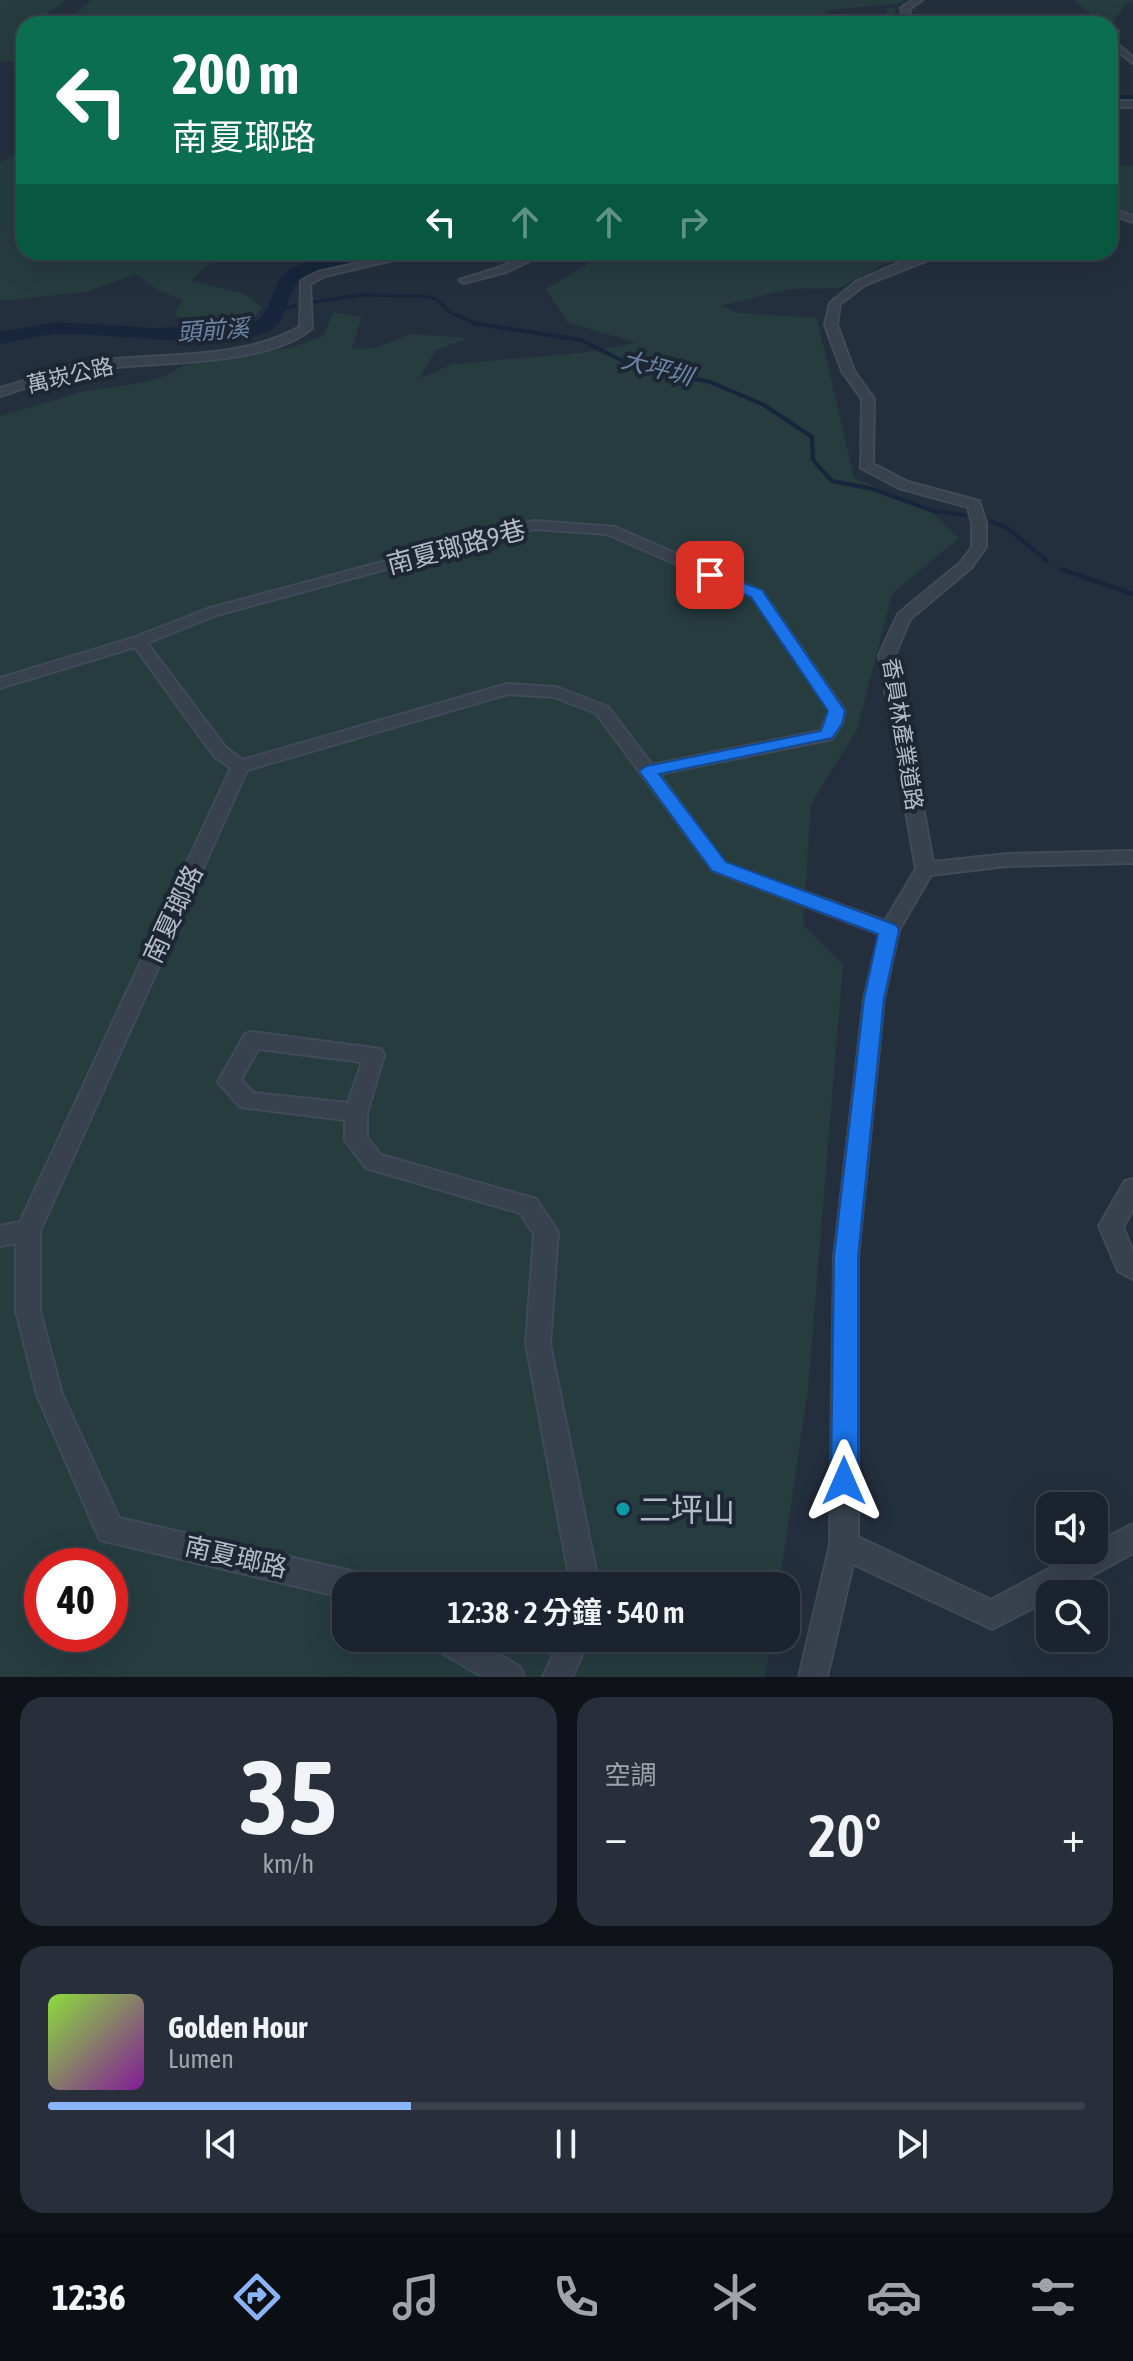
<!DOCTYPE html>
<html lang="zh-TW">
<head>
<meta charset="utf-8">
<style>
	:root { --surface:#1b232e; --page:#282f3a; --text:#f1f3f6; --muted:#a0a4aa; --line:#39404a; --accent:#8ab4f8 }
	body { margin:0; font-family:"Asap Condensed","Noto Sans TC",sans-serif; background:var(--page); color:var(--text); height:100vh; display:flex; flex-direction:column; font-size:30px; white-space:nowrap }
	* { box-sizing:border-box; margin:0 }
	p { font-size:26px; color:var(--muted) }
	.icon { flex:none; width:44px; height:44px; fill:none; stroke:currentColor; stroke-width:2; stroke-linecap:round; stroke-linejoin:round }
	.map { position:relative; height:1677px; overflow:hidden }
	.sheet { display:flex; flex-direction:column; gap:20px; padding:20px; background:#0f1319; flex:1 }
	.sheet>* { flex:none }
	.banner { position:absolute; left:16px; top:16px; width:1102px; height:244px; border-radius:24px; box-shadow:0 8px 32px #0002,0 0 0 2px var(--line); background:#0b6e4f; color:#fff; overflow:hidden }
	.tools { position:absolute; left:1036px; top:1492px; display:grid; gap:16px }
	.tools a { display:grid; place-items:center; width:72px; height:72px; border-radius:16px; background:var(--surface); box-shadow:0 8px 32px #0002,0 0 0 2px var(--line); font-size:40px }
	.speed { position:absolute; left:24px; top:1548px; display:flex; gap:16px; font-size:40px; font-weight:700; text-align:center }
	.speed>* { display:grid; place-content:center; width:104px; height:104px; border-radius:50%; background:var(--surface); box-shadow:0 8px 32px #0002,0 0 0 2px var(--line); line-height:1 }
	.speed .limit { border:12px solid #d22; background:#fff; color:#111 }
	.pin { position:absolute; display:grid; place-items:center; width:68px; height:68px; color:#fff; margin:-34px; border-radius:16px; box-shadow:0 4px 12px #0006 }
	.me { position:absolute; width:88px; margin:-44px; rotate:0deg; stroke-linejoin:round; filter:drop-shadow(0 0 6px #0008) }
	.turn { display:flex; align-items:center; gap:28px; height:168px; padding:0 24px; font-size:36px }
	.turn .icon { width:104px; height:104px; stroke-width:2.5 }
	.turn b { display:block; font-size:56px; line-height:68px }
	.lanes { display:flex; align-items:center; height:76px; padding:0 24px; background:#0003; justify-content:center; gap:40px; direction:ltr }
	.lanes .off { opacity:.35 }
	.big { font-size:60px; font-weight:600; line-height:1.1 }
	.sheet .widget { flex:1; display:flex; flex-direction:column; justify-content:center; gap:12px; min-width:0; padding:0 28px; border-radius:24px; background:var(--page) }
	.sheet .dial { align-items:center; gap:0 }
	.dial b { font-size:104px; line-height:1 }
	.song { display:flex; align-items:center; gap:24px }
	.cover { width:96px; height:96px; border-radius:12px; background:linear-gradient(135deg,hsl(90 70% 55%),hsl(290 70% 35%)) }
	.played { height:8px; border-radius:4px; background:linear-gradient(90deg,var(--accent) 35%,var(--line) 35%) }
	.keys { display:flex; justify-content:space-around; direction:ltr }
	.heat { display:flex; justify-content:space-between; align-items:center; font-size:44px; direction:ltr }
	.sheet .tiles { flex:1; display:grid; gap:20px; grid-template-columns:1fr 1fr }
	.widget:last-child { grid-column:span 2 }
	.trip { position:absolute; left:332px; top:1572px; width:468px; height:80px; border-radius:24px; background:var(--surface); box-shadow:0 8px 32px #0002,0 0 0 2px var(--line); font-weight:600; line-height:80px; text-align:center }
	.tabs { display:flex; height:128px; justify-content:space-around; align-items:center; background:#0b0e12; color:var(--muted) }
	.tabs .icon { width:56px; height:56px }
	.tabs .active { color:var(--accent) }
	.tabs b { font-size:36px; color:var(--text) }
	.map>svg:first-child { display:block }
	.green { fill:#263c3f; fill-rule:evenodd }
	.lines { fill:none; stroke-linecap:round; stroke-linejoin:round }
	.stream-far1 { stroke:#17263c; stroke-width:3 }
	.stream { stroke:#17263c; stroke-width:4 }
	.river { fill:#17263c; fill-rule:evenodd }
	.minor-casing { stroke:#414a57; stroke-width:4 }
	.minor { fill:#38414e; fill-rule:evenodd }
	.route { fill:#1a73e8; stroke:#114b97; stroke-width:2 }
	.culture-dot { fill:#0f9aa8; stroke:#1d2633; stroke-width:3 }
	.labels { text-anchor:middle; dominant-baseline:central; stroke-width:8; stroke-linejoin:round; paint-order:stroke }
	.far-street-label { font-size:22px; fill:#b4bcc9; stroke:#1d2633 }
	.far-water-label { font-size:24px; font-style:italic; fill:#6d86a8; stroke:#1d2633 }
	.street-label { font-size:26px; fill:#b4bcc9; stroke:#1d2633 }
	.near-poi-label { font-size:32px; fill:#b4bcc9; stroke:#1d2633; text-anchor:start }
</style>
</head>
<body>
<div class="map">
<svg width="1133" height="1677" viewBox="0 0 1133 1677">
	<rect width="100%" height="100%" fill="#242f3e"/>
	<g class="green">
		<polygon points="0,0 66,0 48,13 46,24 24,24 24,61 0,62"/>
		<path d="M92,0h815l-11,4 -68,6 -4,6c16,3 48,8 63,-3l-1,-5 9,-1v17h-826l-2,-5z"/>
		<polygon points="1074,0 1133,0 1133,2 1127,3 1110,26 999,24 1011,18 1056,22 1092,15"/>
		<polygon points="24,151 24,252 210,263 191,281 245,294 262,308 251,321 191,325 174,314 183,300 159,291 136,274 86,292 0,301 0,162"/>
		<polygon points="1110,163 1133,166 1133,214 1110,206"/>
		<path d="M616,252h291l-68,36 -49,1 -70,17 19,7 78,5 37,160 75,31 30,29 -67,56 -35,136 -46,74 -8,121 40,40 -35,424 -29,197h-433v52h425l-6,39h-765v-1261l85,-25 60,-9 21,-6 18,-11 109,-18 31,-11 9,-24 28,5 -9,32 24,-1 34,-14 58,4 -32,12 -18,29 35,-15 127,-11 56,-10 -69,-21 -21,-33 50,-30zM42,1566h68v68h-68z"/>
	</g>
	<g class="lines">
		<g class="stream-far1">
			<polyline points="314,302 360,295 422,296 437,299 449,312 479,325"/>
			<polyline points="278,310 295,306"/>
		</g>
		<g class="stream">
			<polyline points="473,323 581,340 631,365 710,382 764,405 812,437 813,460 832,481 873,489 933,511 965,515"/>
			<polyline points="991,521 1007,528 1047,561"/>
			<polyline points="1061,569 1133,594"/>
		</g>
		<g class="river">
			<rect x="1110" y="95" width="23" height="8"/>
			<path d="M364,252h37l-9,6c-22,4 -65,8 -84,16 -30,14 -8,55 -58,63 -63,10 -127,-3 -190,-3 -19,0 -41,7 -60,10v-12l58,-10 95,6 94,-3c33,-11 18,-46 49,-59 20,-9 47,-10 68,-14z"/>
		</g>
		<g class="minor-casing">
			<g id="minor">
				<polygon points="913,0 922,0 909,9 911,18 905,24 897,24 903,18 901,8"/>
				<polygon points="1111,29 1118,31 1116,43 1133,57 1133,63 1110,46"/>
				<rect x="1110" y="101" width="23" height="6"/>
				<polygon points="1110,208 1133,216 1133,222 1110,214"/>
				<path d="M177,252h28c-6,5 -22,5 -28,0z"/>
				<path d="M408,252h19l-102,24 -15,8 2,44c-46,41 -168,32 -229,43 -28,4 -55,17 -83,25v-8c28,-7 54,-20 83,-25 71,-12 152,0 217,-36l1,-46 17,-9z"/>
				<polygon points="534,252 548,252 506,272 464,283 459,280 498,268"/>
				<path d="M925,252h12l-11,9 -61,24 -25,19 -3,21 17,46 20,28 -1,65 35,18 71,19 7,22v24l-15,21 -61,51 -15,36 38,207 74,-8 126,-3v12l-126,3 -76,9 -32,55 -15,69 -26,258v280l133,63 93,-50h10v-6l39,-20v29l-75,41h-8v5l-58,30 -139,-65 -26,113h-28l31,-132 4,-288 30,-258 15,-65 -166,-63 -117,-158 -42,-16 -46,-3 -261,76 -207,461v80l22,83 57,124 236,54 10,4 4,10h-23v12l-246,-58 -63,-145 -21,-84v-68l-16,3v-20l20,-4 211,-454 -17,-12 -79,-109 -135,41v-10l133,-40 74,-29 327,-88 81,6 147,64 83,120 -3,13 -10,15 -173,35 66,89 160,58 31,-52 -37,-214 19,-41 63,-52 11,-15v-24l-4,-16 -69,-19 -38,-20 1,-69 -20,-28 -17,-46 5,-22 27,-22zM534,529l73,5 145,63 77,114 -9,20 -168,34 -44,-58 -52,-20 -49,-3 -264,76 -17,-12 -79,-105 70,-28z"/>
				<path d="M252,1032l129,17 3,6 -17,58v25l14,17 155,44 22,33 -8,112 49,242h-28l-45,-242 8,-110 -14,-21 -154,-45 -21,-28v-20l-105,-13 -22,-25 27,-48zM258,1049l104,13 -14,41 -94,-10 -13,-13z"/>
				<polygon points="1133,1179 1133,1209 1123,1227 1133,1252 1133,1279 1118,1271 1099,1226 1125,1181"/>
				<polygon points="430,1638 471,1638 520,1667 524,1677 483,1677 434,1648"/>
				<polygon points="561,1638 590,1638 572,1677 543,1677"/>
			</g>
		</g>
		<use href="#minor" class="minor"/>
	</g>
	<polygon class="route" points="710,570 762,590 845,711 842,724 832,738 659,774 726,862 896,925 899,930 884,999 858,1257 858,1481 854,1490 844,1494 835,1490 831,1481 834,1257 864,999 878,934 712,871 639,771 647,766 821,731 828,711 751,597 705,578 703,575"/>
	<circle class="culture-dot" cx="623" cy="1509" r="8"/>
	<g class="labels">
		<g class="far-street-label">
			<text transform="translate(70 375) rotate(-13)">萬崁公路</text>
			<text transform="translate(903 734) rotate(81)">香員林產業道路</text>
		</g>
		<g class="far-water-label">
			<text transform="translate(213 330) rotate(-4)">頭前溪</text>
			<text transform="translate(657 368) rotate(15)">大坪圳</text>
		</g>
		<g class="street-label">
			<text transform="translate(456 547) rotate(-15)">南夏瑯路9巷</text>
			<text transform="translate(173 914) rotate(-65)">南夏瑯路</text>
			<text transform="translate(236 1557) rotate(13)">南夏瑯路</text>
		</g>
		<g class="near-poi-label">
			<text x="639" y="1509">二坪山</text>
		</g>
	</g>
</svg>
<div class="tools">
<a><svg class="icon" aria-label="sound" viewBox="0 0 24 24"><path d="M4 9h4l5-4v14l-5-4H4zM17 9q2 3 0 6"/></svg></a>
<a><svg class="icon" aria-label="search" viewBox="0 0 24 24"><circle cx="10" cy="10" r="6"/><path d="M15 15l6 6"/></svg></a>
</div>
<div class="speed"><div class="limit">40</div></div>
<div class="pin" style="left:710px;top:575px;background:#d93025"><svg class="icon" aria-label="arrive" viewBox="0 0 24 24"><path d="M6 21V4h12l-3 4 3 4H6"/></svg></div>
<svg class="me" style="left:844px;top:1481px" viewBox="-20 -20 40 40"><path d="M0-17L14 15 0 8-14 15z" fill="#1a73e8" stroke="#fff" stroke-width="4"/></svg>
<div class="trip">12:38 · 2 分鐘 · 540 m</div>
<div class="banner">
<div class="turn"><svg class="icon" aria-label="left" viewBox="0 0 24 24"><path d="M17 20v-9H6M10 6l-5 5 5 5"/></svg><div><b>200 m</b>南夏瑯路</div></div>
<div class="lanes"><svg class="icon" aria-label="left" viewBox="0 0 24 24"><path d="M17 20v-9H6M10 6l-5 5 5 5"/></svg><svg class="icon off" aria-label="ahead" viewBox="0 0 24 24"><path d="M12 20V5M6 11l6-6 6 6"/></svg><svg class="icon off" aria-label="ahead" viewBox="0 0 24 24"><path d="M12 20V5M6 11l6-6 6 6"/></svg><svg class="icon off" aria-label="right" viewBox="0 0 24 24"><path d="M7 20v-9h11M14 6l5 5-5 5"/></svg></div>
</div>
</div>
<section class="sheet">
<div class="tiles">
<div class="widget dial"><b>35</b><p>km/h</p></div>
<div class="widget"><p>空調</p>
<div class="heat"><a>−</a><b class="big">20°</b><a>+</a></div>
</div>
<div class="widget">
<div class="song"><i class="cover"></i><div><b>Golden Hour</b><p>Lumen</p></div></div>
<div class="played"></div>
<div class="keys"><svg class="icon" aria-label="previous" viewBox="0 0 24 24"><path d="M18 5L8 12l10 7zM5 5v14"/></svg><svg class="icon" aria-label="pause" viewBox="0 0 24 24"><path d="M8 5v14M16 5v14"/></svg><svg class="icon" aria-label="next" viewBox="0 0 24 24"><path d="M6 5l10 7-10 7zM19 5v14"/></svg></div>
</div>
</div>
</section>
<nav class="tabs">
<b>12:36</b>
<svg class="icon active" aria-label="directions" viewBox="0 0 24 24"><path d="M12 3l9 9-9 9-9-9zM9 14v-3h6M13 9l2 2-2 2"/></svg>
<svg class="icon" aria-label="music" viewBox="0 0 24 24"><path d="M9 18V5l10-2v13"/><circle cx="6" cy="18" r="3"/><circle cx="16" cy="16" r="3"/></svg>
<svg class="icon" aria-label="phone" viewBox="0 0 24 24"><path d="M5 4h4l2 5-3 2q2 4 5 5l2-3 5 2v4C11 20 4 13 5 4z"/></svg>
<svg class="icon" aria-label="climate" viewBox="0 0 24 24"><path d="M12 3v18M4 7l16 10M4 17L20 7"/></svg>
<svg class="icon" aria-label="car" viewBox="0 0 24 24"><path d="M5 17H2v-5l4-1 3-4h7l3 4 3 1v5h-3M9 17h6M6 11h13"/><circle cx="7" cy="17" r="2"/><circle cx="17" cy="17" r="2"/></svg>
<svg class="icon" aria-label="filters" viewBox="0 0 24 24"><path d="M4 7h16M4 17h16"/><circle cx="9" cy="7" r="2"/><circle cx="15" cy="17" r="2"/></svg>
</nav>
</body>
</html>
